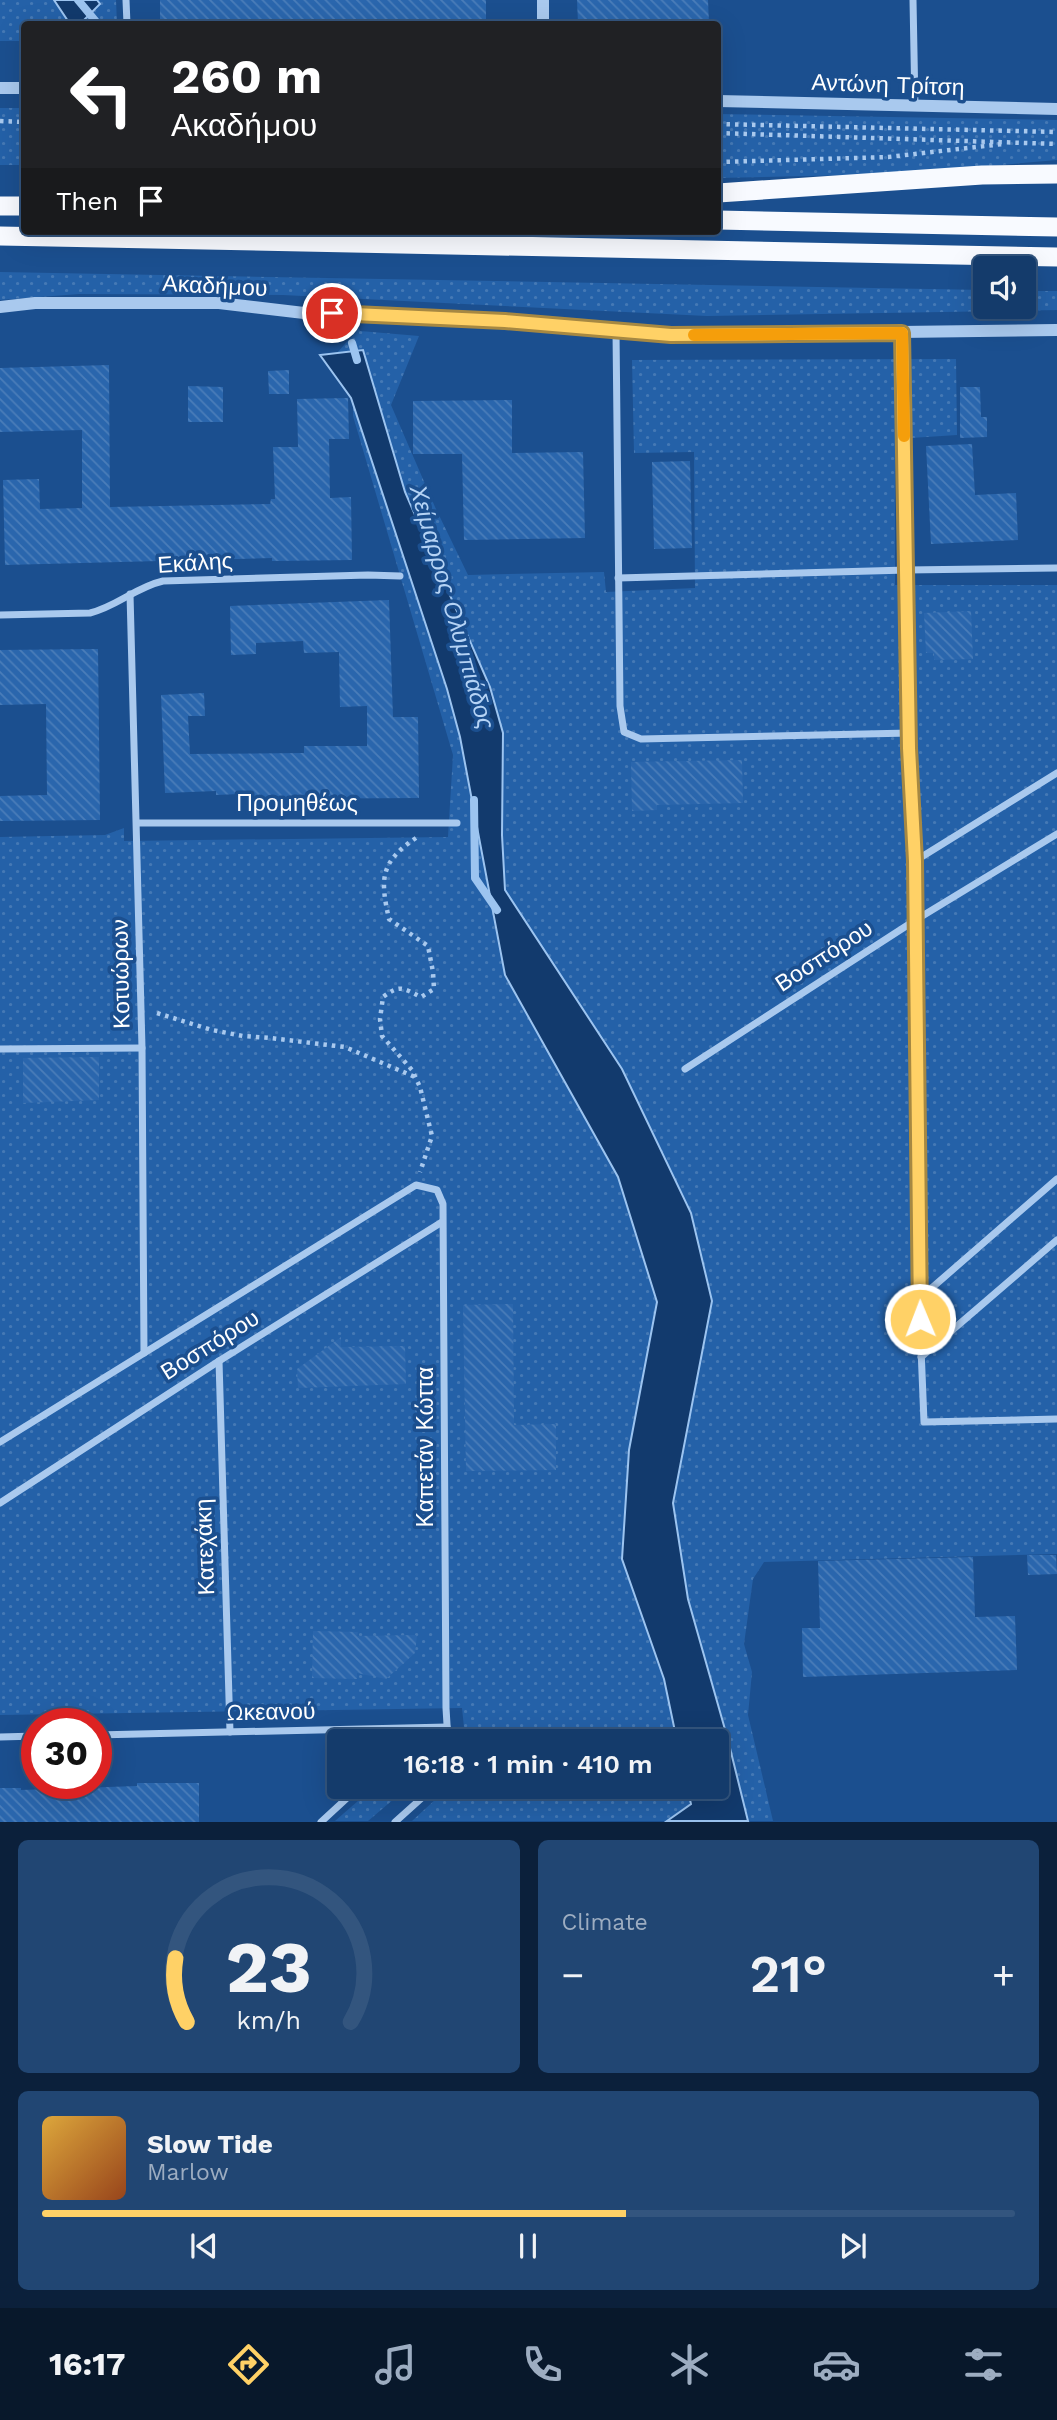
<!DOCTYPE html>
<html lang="en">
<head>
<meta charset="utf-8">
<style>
	:root { --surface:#143b6b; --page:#214673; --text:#f1f3f6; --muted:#9dadc1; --line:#33557e; --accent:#ffd166 }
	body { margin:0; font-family:"Work Sans",sans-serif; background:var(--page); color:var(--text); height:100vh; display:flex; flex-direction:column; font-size:26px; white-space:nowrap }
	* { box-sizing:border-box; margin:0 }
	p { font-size:23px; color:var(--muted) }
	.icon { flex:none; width:38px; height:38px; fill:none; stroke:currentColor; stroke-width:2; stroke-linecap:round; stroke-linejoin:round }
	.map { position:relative; height:1822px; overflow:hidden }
	.panel { display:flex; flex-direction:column; gap:18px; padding:18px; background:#0b203b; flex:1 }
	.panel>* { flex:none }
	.banner { position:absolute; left:21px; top:21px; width:700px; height:214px; border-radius:7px; box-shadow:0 7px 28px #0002,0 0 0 2px var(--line); background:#202124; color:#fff; overflow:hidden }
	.tools { position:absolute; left:973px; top:256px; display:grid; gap:14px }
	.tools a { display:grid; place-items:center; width:63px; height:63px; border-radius:7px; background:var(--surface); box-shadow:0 7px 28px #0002,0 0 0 2px var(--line); font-size:35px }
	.speed { position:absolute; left:21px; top:1708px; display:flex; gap:14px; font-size:35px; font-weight:700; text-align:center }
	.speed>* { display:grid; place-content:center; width:91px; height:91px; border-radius:50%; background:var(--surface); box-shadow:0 7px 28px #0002,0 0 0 2px var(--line); line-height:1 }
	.speed .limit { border:10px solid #d22; background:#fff; color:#111 }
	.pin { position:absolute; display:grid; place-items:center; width:60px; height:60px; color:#fff; margin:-30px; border:4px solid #fff; border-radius:50%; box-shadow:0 2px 7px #0007 }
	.me { position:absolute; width:77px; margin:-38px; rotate:359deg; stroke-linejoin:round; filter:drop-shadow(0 0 5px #0008) }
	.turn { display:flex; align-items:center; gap:24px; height:147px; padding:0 35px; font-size:32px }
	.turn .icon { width:91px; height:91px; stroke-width:2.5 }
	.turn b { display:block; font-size:49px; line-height:60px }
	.then { display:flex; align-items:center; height:66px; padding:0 35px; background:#0003; gap:14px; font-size:26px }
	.big { font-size:52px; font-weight:600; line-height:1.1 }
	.panel .widget { flex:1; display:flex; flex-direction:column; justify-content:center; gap:10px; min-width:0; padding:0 24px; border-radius:10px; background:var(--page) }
	.panel .dial { align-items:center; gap:0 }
	.dial svg { height:182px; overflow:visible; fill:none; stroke:var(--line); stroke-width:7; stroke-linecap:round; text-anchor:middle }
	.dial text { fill:var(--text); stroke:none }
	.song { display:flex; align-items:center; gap:21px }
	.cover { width:84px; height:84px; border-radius:10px; background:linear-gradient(135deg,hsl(40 70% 55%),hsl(20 70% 35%)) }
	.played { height:7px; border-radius:4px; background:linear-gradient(90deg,var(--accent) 60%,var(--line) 60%) }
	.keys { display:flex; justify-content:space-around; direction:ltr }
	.heat { display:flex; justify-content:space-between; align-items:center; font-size:38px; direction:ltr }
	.panel .tiles { flex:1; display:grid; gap:18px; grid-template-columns:1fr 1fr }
	.widget:last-child { grid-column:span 2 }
	.trip { position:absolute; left:327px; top:1729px; width:402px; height:70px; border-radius:7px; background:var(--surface); box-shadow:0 7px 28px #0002,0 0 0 2px var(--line); font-weight:600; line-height:70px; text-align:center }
	.menu { display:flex; height:112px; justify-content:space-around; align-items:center; background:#08182b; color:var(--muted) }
	.menu .icon { width:49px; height:49px }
	.menu .active { color:var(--accent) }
	.menu b { font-size:32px; color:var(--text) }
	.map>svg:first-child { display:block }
	.grass { fill:url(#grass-dots) }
	.water { fill:#123a6d; stroke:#9cc4f0; stroke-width:2 }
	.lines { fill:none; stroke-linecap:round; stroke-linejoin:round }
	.stream { stroke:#9cc4f0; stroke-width:8 }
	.building { fill:url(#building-back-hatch) }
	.path { stroke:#a9c9ee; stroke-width:4.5; stroke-dasharray:3.5 5; stroke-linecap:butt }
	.minor { stroke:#a9c9ee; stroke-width:7 }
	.tertiary { stroke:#a9c9ee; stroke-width:12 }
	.trunk { stroke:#f8faff; stroke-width:19 }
	.route-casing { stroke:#a68842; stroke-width:18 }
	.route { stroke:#ffd166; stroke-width:12 }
	.slow { stroke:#f59e0b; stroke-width:12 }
	.labels { text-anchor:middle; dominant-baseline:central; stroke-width:7; stroke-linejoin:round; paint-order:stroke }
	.street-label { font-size:23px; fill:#fff; stroke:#1b4f8f }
	.water-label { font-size:24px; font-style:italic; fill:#b5d3f5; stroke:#1b4f8f }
</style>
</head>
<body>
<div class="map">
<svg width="1057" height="1822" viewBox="0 0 1057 1822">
	<defs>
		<pattern id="grass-dots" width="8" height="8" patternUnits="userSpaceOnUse" patternTransform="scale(1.75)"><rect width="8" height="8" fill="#2461a8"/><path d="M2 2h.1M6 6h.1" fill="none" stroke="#4579b5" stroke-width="1.8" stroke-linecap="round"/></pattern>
		<pattern id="building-back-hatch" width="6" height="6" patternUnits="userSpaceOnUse" patternTransform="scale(1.75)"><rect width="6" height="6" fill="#2a66ad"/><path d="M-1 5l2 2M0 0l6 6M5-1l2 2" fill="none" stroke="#4a7db9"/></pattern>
	</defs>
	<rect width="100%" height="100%" fill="#1b4f8f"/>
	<g class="grass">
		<polygon points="0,0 116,0 117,24 24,24 24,41 0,41"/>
		<rect x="0" y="108" width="24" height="57"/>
		<polygon points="718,114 1057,120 1057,160 898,174 718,178"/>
		<polygon points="0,272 985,290 985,306 1024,306 1024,291 1057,291 1057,310 707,316 283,295 79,294 0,300"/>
		<polygon points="358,328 360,331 419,336 391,405 435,507 468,575 604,572 606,592 695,588 694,452 634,453 632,360 956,359 957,435 895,439 895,585 1057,585 1057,1554 764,1562 753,1579 744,1644 752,1672 748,1715 773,1821 412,1821 449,1787 718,1787 718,1741 473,1741 472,1739 465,1737 462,1708 0,1715 0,837 105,835 124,828 124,841 448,837 453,755 353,416 353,401 336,354 353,335 353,331"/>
		<polygon points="374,1787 408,1787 368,1821 335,1821"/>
	</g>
	<g class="water">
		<polygon points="54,0 97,0 100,4 80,24 70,24"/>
		<polygon points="363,350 405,492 490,687 503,733 502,835 505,890 622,1069 691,1213 712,1301 673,1503 688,1599 728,1740 748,1821 667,1821 691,1804 687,1787 718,1787 718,1741 677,1741 664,1679 622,1559 629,1450 657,1302 618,1177 505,975 460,737 447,689 351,398 320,355"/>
	</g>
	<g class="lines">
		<g class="stream">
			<polyline points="78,0 98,24"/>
			<polyline points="352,343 357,360"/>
			<polyline points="474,800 475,878 497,910"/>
		</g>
	</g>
	<g class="building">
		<polygon points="160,0 486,0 486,23 160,24"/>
		<polygon points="577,0 708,0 709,24 578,24"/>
		<polygon points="109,365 110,507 270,504 271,499 275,499 273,447 298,447 297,399 348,398 349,439 329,439 330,498 351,497 352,560 272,561 272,558 5,565 3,480 39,479 40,509 82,508 82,430 0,432 0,368"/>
		<polygon points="289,370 289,394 269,394 268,371"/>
		<polygon points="188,386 223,387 223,422 188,422"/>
		<polygon points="960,387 980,387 981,417 987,417 987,437 960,438"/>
		<polygon points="512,400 512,453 583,452 585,538 464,540 462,454 413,454 413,401"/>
		<polygon points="972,444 975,495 1016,493 1018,540 931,544 926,446"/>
		<polygon points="690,461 692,548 654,549 652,462"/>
		<polygon points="389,600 393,717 418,717 419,798 238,799 239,794 216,795 216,791 165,793 161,695 204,693 205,716 188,716 190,754 304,753 304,746 367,746 367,706 340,707 339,652 304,653 303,641 256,643 256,654 231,655 230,606"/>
		<polygon points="971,611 973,659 934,660 934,653 926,653 924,613"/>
		<polygon points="98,649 100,820 0,821 0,796 47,795 46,704 0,705 0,650"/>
		<polygon points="742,760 743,803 657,805 657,810 632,811 631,762"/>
		<polygon points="99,1057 99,1100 23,1103 23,1058"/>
		<polygon points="513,1304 514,1425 556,1424 556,1470 466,1471 463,1305"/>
		<polygon points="341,1337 341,1347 405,1346 406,1384 298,1388 297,1369"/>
		<polygon points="1027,1555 1056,1555 1057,1574 1028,1575"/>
		<polygon points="973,1557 975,1617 1015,1616 1017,1670 803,1677 802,1628 820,1628 818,1561"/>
		<polygon points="313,1631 358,1632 357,1636 417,1635 415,1653 386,1679 357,1673 357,1679 312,1678"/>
		<polygon points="137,1783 199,1783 199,1822 0,1822 0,1788 21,1788 21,1790 137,1786"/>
	</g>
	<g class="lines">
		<g class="path">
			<polyline points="0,121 24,122"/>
			<polyline points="718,124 1057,132"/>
			<polyline points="718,133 1057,144"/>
			<polyline points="718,162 888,157 1003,144"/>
			<path d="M416,838c-36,24 -36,41 -27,81l39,27 5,26 1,17 -13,8c-18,-9 -21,-13 -38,0l-3,22 2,17 30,34 8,17 12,49 -12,36"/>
			<polyline points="157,1013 212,1030 243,1036 270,1038 345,1047 415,1077"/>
		</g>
		<g class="minor">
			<polyline points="126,0 127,24"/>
			<polyline points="913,0 915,106"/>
			<polyline points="616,331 620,706 624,732 641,739 910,733"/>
			<polyline points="902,333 909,748 915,861 919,1299 924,1422 1057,1419"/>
			<polyline points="618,578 907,570 1057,568"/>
			<polyline points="130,594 142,1048 144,1353"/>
			<path d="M0,615l90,-2c26,-6 46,-26 73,-32l205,-6 32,1"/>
			<polyline points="137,823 457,823"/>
			<polyline points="915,861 1057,773"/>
			<polyline points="0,1049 142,1048"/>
			<polyline points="685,1069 914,921 1057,834"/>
			<polyline points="919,1299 1057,1179"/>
			<polyline points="921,1357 1057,1240"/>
			<polyline points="219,1361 230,1732"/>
			<polyline points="0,1442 416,1185 437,1190 443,1204 446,1708 448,1741"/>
			<polyline points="0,1503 219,1361 442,1222"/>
			<polyline points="96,1735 447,1727"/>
			<polyline points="0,1737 37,1736"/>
			<polyline points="409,1741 423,1729"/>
			<polyline points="321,1822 359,1787"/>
			<polyline points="395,1822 434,1787"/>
		</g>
		<g class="tertiary">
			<polyline points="543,24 543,0"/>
			<polyline points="0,88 24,88"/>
			<polyline points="718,101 1057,109"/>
			<polyline points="0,307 35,303 219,303 304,313 373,314 671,335 1057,330"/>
		</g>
		<g class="trunk">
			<polyline points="718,193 982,175 1057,174"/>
			<polyline points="0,206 24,206"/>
			<polyline points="718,220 1057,227"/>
			<polyline points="0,236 1057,257"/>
		</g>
	</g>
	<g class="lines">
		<g class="route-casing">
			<polyline id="route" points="332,313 505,321 671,335 902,333 909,748 915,861 920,1319"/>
		</g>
		<use href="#route" class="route"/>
		<polyline class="slow" points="694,335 902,333 904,436"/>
	</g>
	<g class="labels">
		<g class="street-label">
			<text transform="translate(888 85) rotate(2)">Αντώνη Τρίτση</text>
			<text transform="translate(215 286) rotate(3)">Ακαδήμου</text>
			<text transform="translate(195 563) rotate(-4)">Εκάλης</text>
			<text x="297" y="803">Προμηθέως</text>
			<text transform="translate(824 956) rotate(-33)">Βοσπόρου</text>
			<text transform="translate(121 974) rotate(-91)">Κοτυώρων</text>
			<text transform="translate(210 1345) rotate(-32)">Βοσπόρου</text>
			<text transform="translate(425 1447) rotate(-90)">Καπετάν Κώττα</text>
			<text transform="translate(205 1547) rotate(-92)">Κατεχάκη</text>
			<text transform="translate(271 1712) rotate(-1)">Ωκεανού</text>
		</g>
		<g class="water-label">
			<text transform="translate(452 607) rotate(74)">Χείμαρρος Ολυμπιάδος</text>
		</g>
	</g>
</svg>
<div class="tools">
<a><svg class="icon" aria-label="sound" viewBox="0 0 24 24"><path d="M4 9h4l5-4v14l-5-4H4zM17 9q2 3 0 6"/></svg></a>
</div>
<div class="speed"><div class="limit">30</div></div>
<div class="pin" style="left:332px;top:313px;background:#d93025"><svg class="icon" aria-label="arrive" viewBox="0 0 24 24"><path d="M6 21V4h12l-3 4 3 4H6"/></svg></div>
<svg class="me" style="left:920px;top:1319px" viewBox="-20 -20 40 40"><circle r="17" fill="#ffd166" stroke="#fff" stroke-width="3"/><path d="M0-11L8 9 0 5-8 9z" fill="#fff"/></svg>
<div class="trip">16:18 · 1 min · 410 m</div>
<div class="banner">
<div class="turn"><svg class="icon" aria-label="left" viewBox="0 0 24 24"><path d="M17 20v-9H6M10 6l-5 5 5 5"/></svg><div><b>260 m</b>Ακαδήμου</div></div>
<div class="then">Then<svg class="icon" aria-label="arrive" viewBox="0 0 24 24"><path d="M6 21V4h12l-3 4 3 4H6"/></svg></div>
</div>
</div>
<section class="panel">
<div class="tiles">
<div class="widget dial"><svg viewBox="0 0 100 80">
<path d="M14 69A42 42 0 1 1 86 69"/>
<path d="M14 69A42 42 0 0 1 9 41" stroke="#ffd166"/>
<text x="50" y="56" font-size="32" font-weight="700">23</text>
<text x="50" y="72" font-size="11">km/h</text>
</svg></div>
<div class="widget"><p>Climate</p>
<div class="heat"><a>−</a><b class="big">21°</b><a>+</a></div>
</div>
<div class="widget">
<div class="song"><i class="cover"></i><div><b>Slow Tide</b><p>Marlow</p></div></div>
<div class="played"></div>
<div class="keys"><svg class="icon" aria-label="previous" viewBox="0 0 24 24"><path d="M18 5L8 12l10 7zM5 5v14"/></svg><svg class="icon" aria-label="pause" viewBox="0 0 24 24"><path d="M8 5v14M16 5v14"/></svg><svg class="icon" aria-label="next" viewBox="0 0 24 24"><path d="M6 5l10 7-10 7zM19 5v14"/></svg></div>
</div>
</div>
</section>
<nav class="menu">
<b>16:17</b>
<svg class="icon active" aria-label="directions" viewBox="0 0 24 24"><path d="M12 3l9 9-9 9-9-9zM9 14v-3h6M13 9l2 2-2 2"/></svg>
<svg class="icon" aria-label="music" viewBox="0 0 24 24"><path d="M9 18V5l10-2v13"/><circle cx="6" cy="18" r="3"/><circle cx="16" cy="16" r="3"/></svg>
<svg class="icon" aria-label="phone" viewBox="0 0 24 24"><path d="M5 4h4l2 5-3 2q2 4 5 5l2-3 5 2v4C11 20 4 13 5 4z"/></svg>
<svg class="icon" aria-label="climate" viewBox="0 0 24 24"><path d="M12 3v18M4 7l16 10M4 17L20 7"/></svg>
<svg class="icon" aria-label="car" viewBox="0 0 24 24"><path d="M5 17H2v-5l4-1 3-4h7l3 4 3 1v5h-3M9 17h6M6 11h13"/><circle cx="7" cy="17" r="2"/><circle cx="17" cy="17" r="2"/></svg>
<svg class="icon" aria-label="filters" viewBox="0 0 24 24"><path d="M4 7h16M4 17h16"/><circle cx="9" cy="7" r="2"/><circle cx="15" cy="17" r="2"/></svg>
</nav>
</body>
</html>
